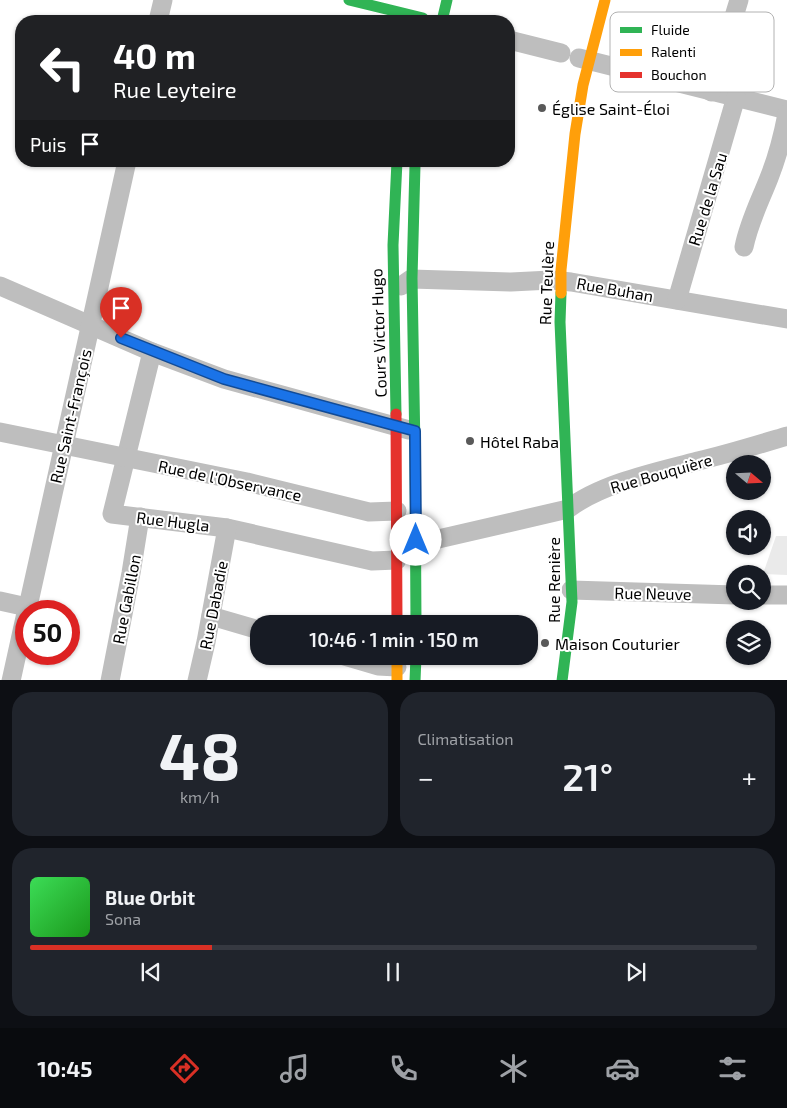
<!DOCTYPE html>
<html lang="fr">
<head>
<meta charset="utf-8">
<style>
	:root { --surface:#171b24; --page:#20242c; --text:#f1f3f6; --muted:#9ea1a6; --line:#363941; --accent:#d93025 }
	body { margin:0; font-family:"Exo 2",sans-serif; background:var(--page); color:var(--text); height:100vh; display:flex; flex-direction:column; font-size:19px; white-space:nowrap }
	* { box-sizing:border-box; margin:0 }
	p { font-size:16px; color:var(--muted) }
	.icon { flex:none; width:28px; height:28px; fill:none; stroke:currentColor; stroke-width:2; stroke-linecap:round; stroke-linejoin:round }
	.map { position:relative; height:680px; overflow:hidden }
	.side { display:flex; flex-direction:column; gap:12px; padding:12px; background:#0d0f14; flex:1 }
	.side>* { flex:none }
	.top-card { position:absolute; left:15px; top:15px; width:500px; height:152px; border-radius:20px; box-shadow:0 1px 4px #0004; background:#202124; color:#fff; overflow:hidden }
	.needle { width:32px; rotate:109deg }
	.controls { position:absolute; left:726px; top:455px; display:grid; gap:10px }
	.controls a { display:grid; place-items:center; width:45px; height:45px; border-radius:50%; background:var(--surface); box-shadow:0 1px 4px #0004; font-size:25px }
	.speed { position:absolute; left:15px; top:600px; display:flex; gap:10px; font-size:25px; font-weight:700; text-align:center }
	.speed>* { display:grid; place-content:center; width:65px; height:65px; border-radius:50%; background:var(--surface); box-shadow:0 1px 4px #0004; line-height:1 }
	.speed .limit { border:8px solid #d22; background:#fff; color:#111 }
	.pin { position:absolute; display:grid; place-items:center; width:42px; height:42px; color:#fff; margin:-51px -21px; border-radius:50% 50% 50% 0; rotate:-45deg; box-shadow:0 0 5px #0007 }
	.pin .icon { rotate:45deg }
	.me { position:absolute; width:55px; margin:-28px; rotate:0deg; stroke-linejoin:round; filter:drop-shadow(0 0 4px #0008) }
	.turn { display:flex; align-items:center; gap:18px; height:105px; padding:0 15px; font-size:22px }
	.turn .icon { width:65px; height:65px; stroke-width:2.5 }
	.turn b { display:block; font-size:35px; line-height:42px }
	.then { display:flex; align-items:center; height:48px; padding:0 15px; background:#0003; gap:10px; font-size:19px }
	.big { font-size:38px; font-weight:600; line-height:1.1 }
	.side .tile { flex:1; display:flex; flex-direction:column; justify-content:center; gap:8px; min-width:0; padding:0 18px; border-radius:20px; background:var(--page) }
	.side .dial { align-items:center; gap:0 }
	.dial b { font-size:65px; line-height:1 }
	.song { display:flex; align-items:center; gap:15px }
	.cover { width:60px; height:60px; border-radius:8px; background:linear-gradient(135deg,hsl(130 70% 55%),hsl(120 70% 35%)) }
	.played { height:5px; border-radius:2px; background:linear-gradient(90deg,var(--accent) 25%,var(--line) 25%) }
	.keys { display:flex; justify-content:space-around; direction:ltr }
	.heat { display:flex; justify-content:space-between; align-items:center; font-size:28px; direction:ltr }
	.side .tiles { flex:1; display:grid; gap:12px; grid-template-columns:1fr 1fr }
	.tile:last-child { grid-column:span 2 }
	.trip { position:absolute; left:250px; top:615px; width:288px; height:50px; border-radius:20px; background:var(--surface); box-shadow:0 1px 4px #0004; font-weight:600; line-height:50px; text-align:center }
	.tabs { display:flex; height:80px; justify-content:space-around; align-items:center; background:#090b0e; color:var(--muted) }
	.tabs .icon { width:35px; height:35px }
	.tabs .active { color:var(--accent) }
	.tabs b { font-size:22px; color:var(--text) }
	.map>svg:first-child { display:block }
	.park { fill:#eaeaea }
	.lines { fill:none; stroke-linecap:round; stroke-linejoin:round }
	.street { stroke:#bebebe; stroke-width:19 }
	.fast { stroke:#30b455; stroke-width:11 }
	.slow { stroke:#ff9f0a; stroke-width:11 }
	.jam { stroke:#e5322d; stroke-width:11 }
	.route-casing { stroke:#114b97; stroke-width:12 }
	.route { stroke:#1a73e8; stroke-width:9 }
	.poi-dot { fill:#595959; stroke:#fff; stroke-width:2 }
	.labels { text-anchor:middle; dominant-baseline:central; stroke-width:4; stroke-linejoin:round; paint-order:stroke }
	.poi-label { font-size:16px; fill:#000; stroke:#fff; text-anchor:start }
	.street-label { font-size:16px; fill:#000; stroke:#fff }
	.key { fill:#fff; stroke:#b2b2b2; stroke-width:1 }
	.key-label { font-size:14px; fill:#000 }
</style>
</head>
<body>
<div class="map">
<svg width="787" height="681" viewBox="0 0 787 681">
	<rect width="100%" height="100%" fill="#fff"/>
	<polygon class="park" points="776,536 787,536 787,575 763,574"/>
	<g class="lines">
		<g class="street">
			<polyline points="158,21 163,0"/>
			<polyline points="509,40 561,53"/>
			<polyline points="579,58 787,110"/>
			<polyline points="711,92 739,0"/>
			<path d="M744,247c5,-25 16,-46 25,-69 8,-20 14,-43 18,-64"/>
			<polyline points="0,286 152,352 224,379 409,430"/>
			<polyline points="401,286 411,279 511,282 551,280 571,282 787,319"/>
			<polyline points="677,300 736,97"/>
			<polyline points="152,352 112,514 227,528 372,561 397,560"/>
			<polyline points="0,432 247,482 369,512 397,511"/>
			<path d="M416,540h18l134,-31c34,-26 89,-37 130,-48 30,-7 59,-16 89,-25"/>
			<polyline points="571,590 735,595"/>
			<polyline points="762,595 787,595"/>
			<polyline points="0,601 27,607"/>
			<polyline points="27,611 127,161"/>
			<polyline points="211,616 259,630"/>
			<polyline points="344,656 378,666 397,667"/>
			<polyline points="11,681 26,613"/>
			<polyline points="110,681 131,573 140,517"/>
			<polyline points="197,681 206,642 227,528"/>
		</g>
		<g class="fast">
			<polyline points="349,0 423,18"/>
			<polyline points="442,21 447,0"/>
			<polyline points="415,165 412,278 415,450 416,624"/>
			<polyline points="561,293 560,322 572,602 562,681"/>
			<polyline points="396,414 393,245 397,161"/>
			<polyline points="415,681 416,656"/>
		</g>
		<g class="slow">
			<polyline points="561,293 561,270 575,134 583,85 605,0"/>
			<polyline points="397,656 397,681"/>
		</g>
		<polyline class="jam" points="396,414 397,624"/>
	</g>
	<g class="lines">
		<g class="route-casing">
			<polyline id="route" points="121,338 224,379 415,431 416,540"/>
		</g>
		<use href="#route" class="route"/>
	</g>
	<g class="poi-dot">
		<circle cx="542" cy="108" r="5"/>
		<circle cx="470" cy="441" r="5"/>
		<circle cx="545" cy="643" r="5"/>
	</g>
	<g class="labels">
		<g class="poi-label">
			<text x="552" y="108">Église Saint-Éloi</text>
			<text x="480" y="441">Hôtel Raba</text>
			<text x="555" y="643">Maison Couturier</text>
		</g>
		<g class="street-label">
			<text transform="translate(707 199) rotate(-73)">Rue de la Sau</text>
			<text transform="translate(546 283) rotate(-88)">Rue Teulère</text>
			<text transform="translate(615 289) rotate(10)">Rue Buhan</text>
			<text transform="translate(378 333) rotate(-92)">Cours Victor Hugo</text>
			<text transform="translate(70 416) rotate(-77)">Rue Saint-François</text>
			<text transform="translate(661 473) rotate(-16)">Rue Bouquière</text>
			<text transform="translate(230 480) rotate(12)">Rue de l'Observance</text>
			<text transform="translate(173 521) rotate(7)">Rue Hugla</text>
			<text transform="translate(553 580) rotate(-90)">Rue Renière</text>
			<text transform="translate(653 593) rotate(1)">Rue Neuve</text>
			<text transform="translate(126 599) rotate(-79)">Rue Gabillon</text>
			<text transform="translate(213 605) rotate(-79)">Rue Dabadie</text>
		</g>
	</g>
	<rect x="610" y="12" width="164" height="80" rx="8" class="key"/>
	<rect x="620" y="27" width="22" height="6" fill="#30b455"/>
	<rect x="620" y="49" width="22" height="7" fill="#ff9f0a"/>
	<rect x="620" y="72" width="22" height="6" fill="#e5322d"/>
	<g class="key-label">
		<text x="651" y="35">Fluide</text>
		<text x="651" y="57">Ralenti</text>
		<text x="651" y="80">Bouchon</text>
	</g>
</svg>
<div class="controls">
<a><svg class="needle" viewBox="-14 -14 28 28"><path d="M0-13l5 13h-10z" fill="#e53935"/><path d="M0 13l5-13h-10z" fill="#9ea1a6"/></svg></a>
<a><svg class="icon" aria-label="sound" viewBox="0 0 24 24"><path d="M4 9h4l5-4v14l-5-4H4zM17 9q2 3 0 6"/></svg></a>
<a><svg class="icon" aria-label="search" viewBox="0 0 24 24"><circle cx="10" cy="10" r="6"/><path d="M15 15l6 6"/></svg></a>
<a><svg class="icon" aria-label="layers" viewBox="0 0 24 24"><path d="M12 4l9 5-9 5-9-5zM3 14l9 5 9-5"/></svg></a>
</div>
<div class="speed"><div class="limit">50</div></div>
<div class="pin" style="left:121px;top:338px;background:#d93025"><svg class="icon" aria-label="arrive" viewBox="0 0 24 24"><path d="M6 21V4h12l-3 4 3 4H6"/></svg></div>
<svg class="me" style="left:416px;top:540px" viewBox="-20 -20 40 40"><circle r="19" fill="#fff"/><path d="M0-13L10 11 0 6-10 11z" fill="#1a73e8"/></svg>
<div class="trip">10:46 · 1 min · 150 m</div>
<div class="top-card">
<div class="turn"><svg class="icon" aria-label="left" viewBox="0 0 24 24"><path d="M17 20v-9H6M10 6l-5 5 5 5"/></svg><div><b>40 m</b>Rue Leyteire</div></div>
<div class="then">Puis<svg class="icon" aria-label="arrive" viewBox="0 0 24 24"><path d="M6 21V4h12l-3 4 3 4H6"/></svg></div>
</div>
</div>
<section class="side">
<div class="tiles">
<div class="tile dial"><b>48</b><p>km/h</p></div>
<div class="tile"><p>Climatisation</p>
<div class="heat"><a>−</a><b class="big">21°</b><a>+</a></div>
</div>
<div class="tile">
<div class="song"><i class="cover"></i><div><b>Blue Orbit</b><p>Sona</p></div></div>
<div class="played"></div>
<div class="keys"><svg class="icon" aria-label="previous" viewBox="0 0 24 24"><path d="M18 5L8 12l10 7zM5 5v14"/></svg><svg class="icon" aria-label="pause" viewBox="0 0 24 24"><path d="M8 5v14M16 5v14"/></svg><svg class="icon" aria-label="next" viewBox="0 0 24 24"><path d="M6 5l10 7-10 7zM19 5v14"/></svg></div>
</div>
</div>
</section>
<nav class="tabs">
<b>10:45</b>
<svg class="icon active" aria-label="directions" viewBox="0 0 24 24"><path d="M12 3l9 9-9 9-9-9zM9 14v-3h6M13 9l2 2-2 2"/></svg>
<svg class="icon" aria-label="music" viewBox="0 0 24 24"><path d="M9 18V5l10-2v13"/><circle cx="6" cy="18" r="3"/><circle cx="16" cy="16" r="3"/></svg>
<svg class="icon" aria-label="phone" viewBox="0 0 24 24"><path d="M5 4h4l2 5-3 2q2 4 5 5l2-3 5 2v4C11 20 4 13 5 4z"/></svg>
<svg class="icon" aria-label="climate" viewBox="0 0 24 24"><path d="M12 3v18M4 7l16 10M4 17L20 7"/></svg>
<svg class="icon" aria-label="car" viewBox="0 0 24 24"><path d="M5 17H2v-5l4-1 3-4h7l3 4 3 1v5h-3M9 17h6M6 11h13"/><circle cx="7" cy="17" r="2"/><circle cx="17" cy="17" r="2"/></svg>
<svg class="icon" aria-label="filters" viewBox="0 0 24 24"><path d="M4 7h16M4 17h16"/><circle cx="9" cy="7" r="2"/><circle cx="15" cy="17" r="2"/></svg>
</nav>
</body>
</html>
